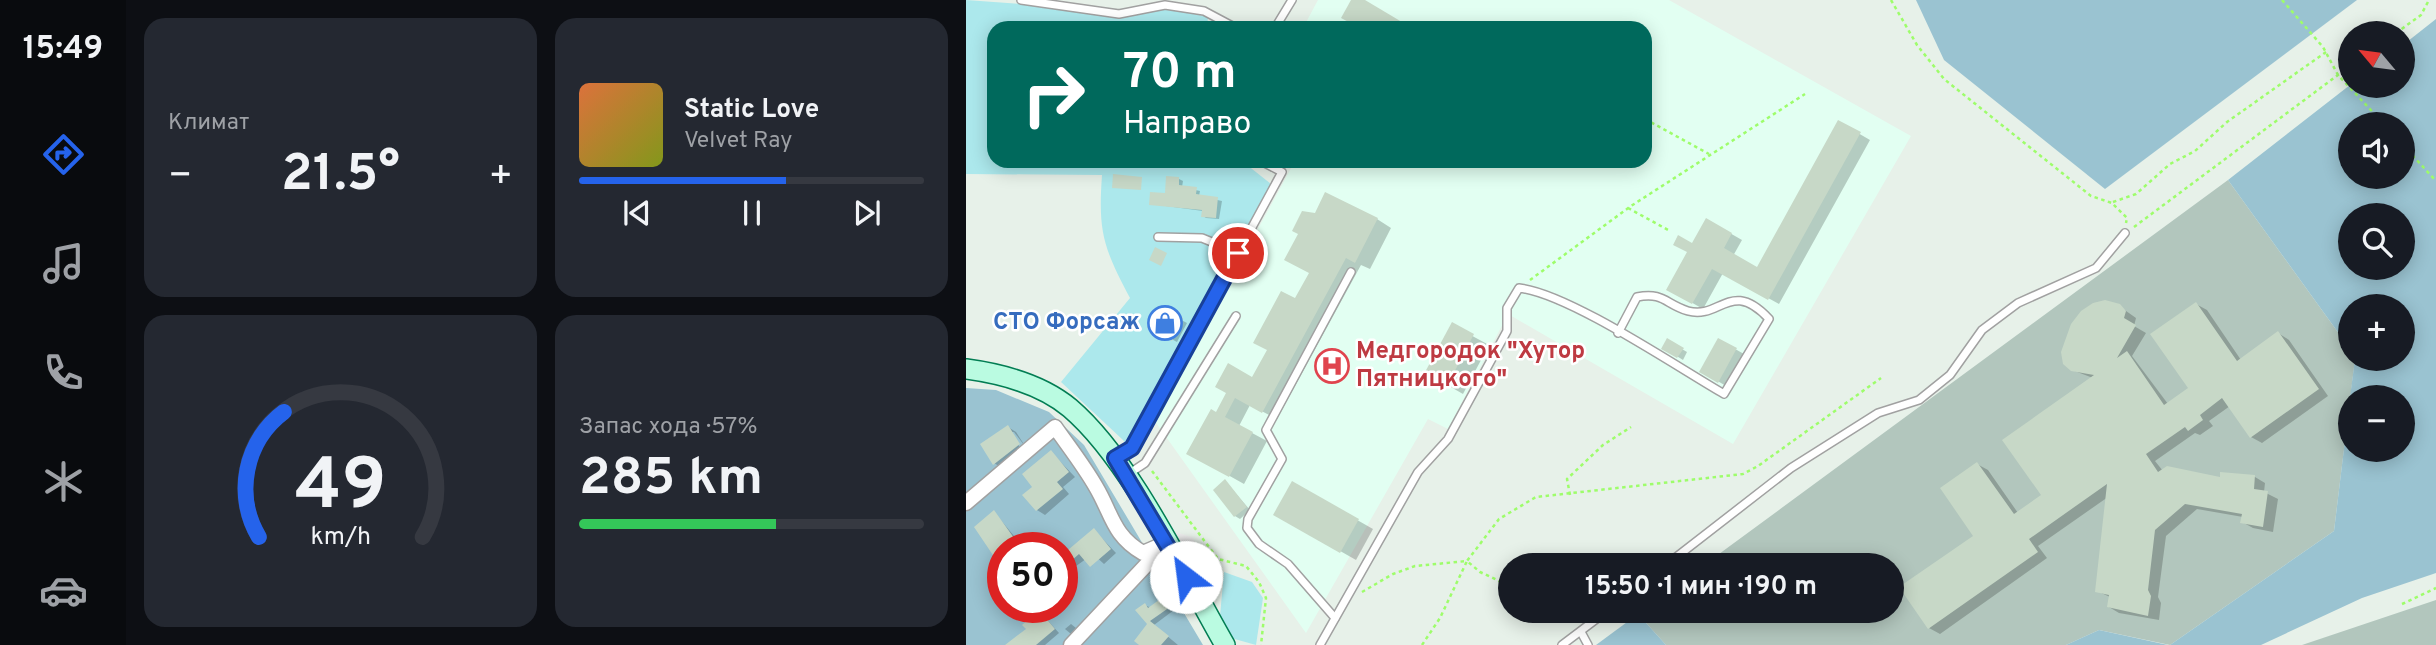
<!DOCTYPE html>
<html lang="ru">
<head>
<meta charset="utf-8">
<style>
	:root { --surface:#171b24; --page:#242831; --text:#f1f3f6; --muted:#9ea1a6; --line:#363941; --accent:#2563eb }
	body { margin:0; font-family:Overpass,sans-serif; background:var(--page); color:var(--text); height:100vh; display:flex; flex-direction:column; font-size:26px; white-space:nowrap }
	* { box-sizing:border-box; margin:0 }
	p { font-size:23px; color:var(--muted) }
	.icon { flex:none; width:38px; height:38px; fill:none; stroke:currentColor; stroke-width:2; stroke-linecap:round; stroke-linejoin:round }
	.map { position:relative; flex:1; overflow:hidden }
	.sheet { display:flex; flex-direction:column; gap:18px; padding:18px; background:#0d0f14; width:840px }
	.sheet>* { flex:none }
	.hud { position:absolute; left:21px; top:21px; width:665px; height:147px; border-radius:21px; box-shadow:0 4px 18px #0003; background:#00695c; color:#fff; overflow:hidden }
	.needle { width:46px; rotate:299deg }
	.tools { position:absolute; left:1372px; top:21px; display:grid; gap:14px }
	.tools a { display:grid; place-items:center; width:77px; height:77px; border-radius:50%; background:var(--surface); box-shadow:0 4px 18px #0003; font-size:35px }
	.speed { position:absolute; left:21px; top:532px; display:flex; gap:14px; font-size:35px; font-weight:700; text-align:center }
	.speed>* { display:grid; place-content:center; width:91px; height:91px; border-radius:50%; background:var(--surface); box-shadow:0 4px 18px #0003; line-height:1 }
	.speed .limit { border:10px solid #d22; background:#fff; color:#111 }
	.pin { position:absolute; display:grid; place-items:center; width:60px; height:60px; color:#fff; margin:-30px; border:4px solid #fff; border-radius:50%; box-shadow:0 2px 7px #0007 }
	.me { position:absolute; width:77px; margin:-38px; rotate:330deg; stroke-linejoin:round; filter:drop-shadow(0 0 5px #0008) }
	.turn { display:flex; align-items:center; gap:24px; height:147px; padding:0 21px; font-size:32px }
	.turn .icon { width:91px; height:91px; stroke-width:2.5 }
	.turn b { display:block; font-size:49px; line-height:60px }
	.big { font-size:52px; font-weight:700; line-height:1.1 }
	.sheet .widget { flex:1; display:flex; flex-direction:column; justify-content:center; gap:10px; min-width:0; padding:0 24px; border-radius:21px; background:var(--page) }
	.sheet .dial { align-items:center; gap:0 }
	.dial svg { height:182px; overflow:visible; fill:none; stroke:var(--line); stroke-width:7; stroke-linecap:round; text-anchor:middle }
	.dial text { fill:var(--text); stroke:none }
	.song { display:flex; align-items:center; gap:21px }
	.cover { width:84px; height:84px; border-radius:10px; background:linear-gradient(135deg,hsl(20 70% 55%),hsl(70 70% 35%)) }
	.played { height:7px; border-radius:4px; background:linear-gradient(90deg,var(--accent) 60%,var(--line) 60%) }
	.keys { display:flex; justify-content:space-around; direction:ltr }
	.heat { display:flex; justify-content:space-between; align-items:center; font-size:38px; direction:ltr }
	.charge { height:10px; border-radius:5px; background:linear-gradient(90deg,#34c759 57%,var(--line) 0) }
	.sheet .tiles { flex:1; display:grid; gap:18px; grid-template-columns:repeat(2,1fr) }
	.trip { position:absolute; left:532px; top:553px; width:406px; height:70px; border-radius:35px; background:var(--surface); box-shadow:0 4px 18px #0003; font-weight:700; line-height:70px; text-align:center }
	main { display:flex; flex:1; min-height:0 }
	.dock { display:flex; flex-direction:column; width:126px; justify-content:space-around; align-items:center; background:#090b0e; color:var(--muted) }
	.dock .icon { width:49px; height:49px }
	.dock .active { color:var(--accent) }
	.dock b { font-size:32px; color:var(--text) }
	.map>svg:first-child { display:block }
	.education { fill:#e2fff2 }
	.construction { fill:#b2c6bd }
	.grass { fill:#ace8ec }
	.forest { fill:#9ac3d1; fill-rule:evenodd }
	.parking { fill:#ececec }
	.shadow { fill:#0003 }
	.building { fill:#c7d8c7 }
	.lines { fill:none; stroke-linecap:round; stroke-linejoin:round }
	.service-casing { stroke:#a1a1a1; stroke-width:10 }
	.minor-casing { stroke:#a1a1a1; stroke-width:17 }
	.secondary-casing { stroke:#027d53; stroke-width:22 }
	.path { stroke:#9efd6b; stroke-width:2.5; stroke-dasharray:3.5 3.5; stroke-linecap:butt }
	.service { stroke:#fff; stroke-width:7 }
	.minor { stroke:#fff; stroke-width:14 }
	.secondary { stroke:#bafbe1; stroke-width:19 }
	.route-casing { stroke:#184099; stroke-width:18 }
	.route { stroke:#2563eb; stroke-width:12 }
	.labels { text-anchor:middle; dominant-baseline:central; stroke-width:5; stroke-linejoin:round; paint-order:stroke }
	.shop-label { font-size:24px; font-weight:bold; fill:#366cbe; stroke:#fff; text-anchor:end }
	.health-label { font-size:24px; font-weight:bold; fill:#be3a42; stroke:#fff; text-anchor:start }
</style>
</head>
<body>
<main>
<nav class="dock">
<b>15:49</b>
<svg class="icon active" aria-label="directions" viewBox="0 0 24 24"><path d="M12 3l9 9-9 9-9-9zM9 14v-3h6M13 9l2 2-2 2"/></svg>
<svg class="icon" aria-label="music" viewBox="0 0 24 24"><path d="M9 18V5l10-2v13"/><circle cx="6" cy="18" r="3"/><circle cx="16" cy="16" r="3"/></svg>
<svg class="icon" aria-label="phone" viewBox="0 0 24 24"><path d="M5 4h4l2 5-3 2q2 4 5 5l2-3 5 2v4C11 20 4 13 5 4z"/></svg>
<svg class="icon" aria-label="climate" viewBox="0 0 24 24"><path d="M12 3v18M4 7l16 10M4 17L20 7"/></svg>
<svg class="icon" aria-label="car" viewBox="0 0 24 24"><path d="M5 17H2v-5l4-1 3-4h7l3 4 3 1v5h-3M9 17h6M6 11h13"/><circle cx="7" cy="17" r="2"/><circle cx="17" cy="17" r="2"/></svg>
</nav>
<section class="sheet">
<div class="tiles">
<div class="widget"><p>Климат</p>
<div class="heat"><a>−</a><b class="big">21.5°</b><a>+</a></div>
</div>
<div class="widget">
<div class="song"><i class="cover"></i><div><b>Static Love</b><p>Velvet Ray</p></div></div>
<div class="played"></div>
<div class="keys"><svg class="icon" aria-label="previous" viewBox="0 0 24 24"><path d="M18 5L8 12l10 7zM5 5v14"/></svg><svg class="icon" aria-label="pause" viewBox="0 0 24 24"><path d="M8 5v14M16 5v14"/></svg><svg class="icon" aria-label="next" viewBox="0 0 24 24"><path d="M6 5l10 7-10 7zM19 5v14"/></svg></div>
</div>
<div class="widget dial"><svg viewBox="0 0 100 80">
<path d="M14 69A42 42 0 1 1 86 69"/>
<path d="M14 69A42 42 0 0 1 25 14" stroke="#2563eb"/>
<text x="50" y="56" font-size="32" font-weight="700">49</text>
<text x="50" y="72" font-size="11">km/h</text>
</svg></div>
<div class="widget"><p>Запас хода · 57%</p><b class="big">285 km</b><div class="charge"></div></div>
</div>
</section>
<div class="map">
<svg width="1470" height="645" viewBox="0 0 1470 645">
	<rect width="100%" height="100%" fill="#e7f1e9"/>
	<polygon class="education" points="352,0 703,0 945,136 767,444 542,314 482,429 462,419 340,633 188,420 329,161 679,161 679,28 337,28"/>
	<g class="construction">
		<polygon points="1262,180 1384,349 1384,359 1389,359 1368,531 1204,645 1133,630 1100,645 700,645 672,614 676,611 926,611 926,565 738,565"/>
		<polygon points="1470,600 1470,645 1336,645"/>
	</g>
	<g class="grass">
		<path d="M0,0l100,7 54,10 46,-9 42,9 -1,11h-213v133h248l34,27 -143,266 -10,-14 -62,-58 69,-84c-27,-51 -32,-66 -28,-123l-136,-1z"/>
		<polygon points="258,572 286,582 297,598 290,645 265,638 253,627"/>
	</g>
	<g class="forest">
		<polygon points="950,0 1391,0 1139,189 978,60"/>
		<path d="M1470,19v554l-74,25 -101,47h-91l164,-114 16,-132v51h53v-53h-53l5,-38h48v-53h-53v43l-122,-169 122,-95 53,1v-41zM1384,124h53v53h-53zM1384,215h53v53h-53z"/>
		<path d="M0,388l30,2 53,22 35,33 119,200h-237zM37,548h59v59h-59z"/>
		<polygon points="672,614 700,645 630,645"/>
		<polygon points="1133,630 1202,645 1100,645"/>
	</g>
	<polygon class="parking" points="200,529 226,537 251,577 247,615"/>
	<g class="shadow">
		<polygon points="873,122 904,140 813,304 757,273 737,309 702,289 741,220 776,240 767,256 792,269"/>
		<polygon points="213,179 217,181 216,187 234,191 233,196 256,201 253,219 240,218 237,216 237,211 185,204 200,195"/>
		<polygon points="411,219 425,228 404,269 395,265 311,419 284,405 273,426 301,441 278,484 237,461 251,414 287,379 330,301"/>
		<polygon points="1230,304 1241,310 1275,360 1312,333 1323,340 1362,396 1296,443 1285,437 1264,406 1243,421 1247,426 1234,435 1229,433 1189,461 1197,471 1256,479 1289,477 1299,483 1298,492 1312,499 1307,532 1287,528 1276,522 1277,517 1231,509 1200,536 1192,597 1195,603 1193,620 1153,613 1143,607 1144,597 1131,591 1142,497 1072,546 1081,558 974,634 963,628 1009,536 1011,464 1022,470 1052,513 1077,496 1127,378 1106,370 1153,306 1170,318 1168,326 1180,333 1166,356 1202,404 1224,389"/>
		<polygon points="193,308 221,323 211,342 183,327"/>
		<polygon points="486,325 523,345 497,394 476,382"/>
		<polygon points="753,340 778,354 760,386 735,371"/>
		<polygon points="702,341 721,352 717,360 698,348"/>
		<polygon points="42,427 50,432 61,449 48,432 44,432 57,452 36,468 28,463"/>
		<polygon points="85,452 109,477 97,487 103,494 79,515 71,510 68,487"/>
		<polygon points="260,482 284,510 274,519 269,516"/>
		<polygon points="326,483 407,529 390,560 309,514"/>
		<polygon points="28,512 53,542 47,548 37,548"/>
		<polygon points="128,530 150,553 138,564 127,554 96,576 96,557"/>
		<polygon points="197,599 208,610 188,625 212,645 176,645 183,624 179,605 185,608"/>
		<polygon points="74,612 93,633 79,645 42,645 62,629"/>
		<polygon points="105,624 110,628 105,634 99,629"/>
	</g>
	<g class="building">
		<polygon points="385,0 399,0 446,28 394,28 375,18"/>
		<polygon points="872,120 895,132 802,300 746,269 726,304 700,290 721,252 707,245 712,235 726,243 740,218 766,233 758,248 791,267"/>
		<polygon points="147,174 176,177 175,190 146,188"/>
		<polygon points="200,176 213,177 213,185 231,187 230,194 252,197 250,218 235,217 236,210 183,205 184,192 199,193"/>
		<polygon points="359,192 412,218 389,263 380,258 296,413 269,398 259,417 287,432 263,477 220,454 245,409 250,412 260,393 249,387 262,363 286,377 301,350 287,343 315,291 329,298 343,273 318,260 332,234 326,231 336,211 349,213"/>
		<polygon points="189,247 201,253 195,266 183,260"/>
		<polygon points="1139,300 1154,304 1160,311 1158,318 1170,325 1151,358 1161,351 1198,405 1222,388 1184,334 1230,302 1271,361 1312,331 1353,389 1284,438 1256,398 1234,415 1237,420 1222,431 1219,427 1180,454 1192,472 1201,466 1254,477 1254,472 1289,475 1288,489 1302,491 1297,527 1274,523 1276,514 1219,504 1189,530 1182,590 1185,596 1182,616 1141,607 1143,595 1129,592 1141,484 1063,539 1072,552 962,629 933,587 1007,536 974,488 1011,462 1048,514 1075,495 1036,440 1128,375 1105,371 1097,364 1095,352 1105,324 1115,311 1127,303"/>
		<polygon points="192,306 217,318 206,341 181,328"/>
		<polygon points="486,322 508,334 481,386 458,374"/>
		<polygon points="701,338 718,348 711,358 695,349"/>
		<polygon points="752,338 771,348 752,383 733,372"/>
		<polygon points="42,425 54,444 27,465 14,444"/>
		<polygon points="85,450 103,472 91,482 97,489 70,511 56,495 66,487 56,474"/>
		<polygon points="259,479 281,507 268,517 247,490"/>
		<polygon points="326,481 393,519 374,553 307,515"/>
		<polygon points="28,510 48,538 37,548 37,570 8,527"/>
		<polygon points="128,528 145,549 124,567 113,554 96,569 96,555"/>
		<polygon points="197,597 204,607 184,621 203,636 195,645 173,645 168,641 181,624 169,610 179,603 182,608"/>
		<polygon points="73,610 89,629 70,645 39,645 60,629 56,625"/>
	</g>
	<g class="lines">
		<g class="service-casing">
			<g id="service">
				<polyline points="55,0 153,14 199,5 238,11 270,28"/>
				<polyline points="309,28 326,0"/>
				<polyline points="192,237 236,238 273,253"/>
				<polyline points="149,458 166,448 316,172 295,161"/>
				<polyline points="161,475 179,463 270,316"/>
				<polyline points="700,565 825,468 912,413 953,400 984,375 1016,330 1052,303 1130,268 1159,233"/>
				<polyline points="369,618 322,564 293,544 281,528 282,519 316,459 300,430 385,272"/>
				<polyline points="615,632 622,645"/>
				<path d="M354,645l98,-173 30,-33 59,-108v-23l12,-20c49,5 158,79 205,106l45,-75c-38,-41 -49,1 -81,-8 -23,-7 -24,-19 -51,-14l-19,36"/>
				<polyline points="596,645 641,611"/>
			</g>
		</g>
		<g class="minor-casing">
			<g id="minor">
				<path d="M0,503l89,-76c14,20 29,39 41,60 16,27 17,49 47,66l23,-10"/>
				<polyline points="105,645 197,547"/>
			</g>
		</g>
		<g class="secondary-casing">
			<path id="secondary" d="M0,369c37,5 75,15 104,39 61,52 114,166 155,237"/>
		</g>
		<g class="path">
			<polyline points="925,0 951,45 978,79 1125,196 1146,203 1161,218 1160,223"/>
			<polyline points="1316,0 1357,47 1372,75 1418,124"/>
			<polyline points="1430,33 1455,15 1463,0"/>
			<polyline points="679,119 743,154"/>
			<polyline points="1437,145 1470,181"/>
			<polyline points="1147,202 1170,194 1204,164 1229,151 1261,122 1360,52"/>
			<polyline points="662,208 704,231"/>
			<polyline points="1168,227 1384,66"/>
			<polyline points="564,280 665,206 839,94"/>
			<polyline points="186,471 252,559 280,566 293,582 300,598 295,645"/>
			<polyline points="604,495 601,479 637,445 665,427"/>
			<polyline points="396,592 427,574 449,566 501,561 533,519 570,497 777,474 792,466 915,378"/>
			<polyline points="1436,604 1470,588"/>
			<polyline points="456,645 474,618 501,561 514,572 544,586"/>
		</g>
		<use href="#service" class="service"/>
		<use href="#minor" class="minor"/>
		<use href="#secondary" class="secondary"/>
	</g>
	<g class="lines">
		<g class="route-casing">
			<polyline id="route" points="220,577 149,458 166,448 272,253"/>
		</g>
		<use href="#route" class="route"/>
	</g>
	<defs>
		<g id="shop-ring" transform="scale(1.75)"><circle r="9.5" fill="#fff" stroke="#3f7fe0" stroke-width="1.5"/><path d="M-5-2.5h2.3a2.7 3.5 0 0 1 5.4 0H5L5.5 6h-11ZM-1.5-2.5h3a1.5 2.3 0 0 0-3 0Z" fill="#3f7fe0"/></g>
		<g id="hospital-ring" transform="scale(1.75)"><circle r="9.5" fill="#fff" stroke="#e0444e" stroke-width="1.5"/><path d="M-5-5h3v3.5h4V-5h3V5h-3V1.5h-4V5h-3Z" fill="#e0444e"/></g>
	</defs>
	<g fill-rule="evenodd">
		<use href="#shop-ring" x="199" y="323"/>
		<use href="#hospital-ring" x="366" y="366"/>
	</g>
	<g class="labels">
		<g class="shop-label">
			<text x="174" y="323">СТО Форсаж</text>
		</g>
		<g class="health-label">
			<text x="390" y="352">Медгородок "Хутор<tspan x="390" dy="28">Пятницкого"</tspan></text>
		</g>
	</g>
</svg>
<div class="tools">
<a><svg class="needle" viewBox="-14 -14 28 28"><path d="M0-13l5 13h-10z" fill="#e53935"/><path d="M0 13l5-13h-10z" fill="#9ea1a6"/></svg></a>
<a><svg class="icon" aria-label="sound" viewBox="0 0 24 24"><path d="M4 9h4l5-4v14l-5-4H4zM17 9q2 3 0 6"/></svg></a>
<a><svg class="icon" aria-label="search" viewBox="0 0 24 24"><circle cx="10" cy="10" r="6"/><path d="M15 15l6 6"/></svg></a>
<a>+</a>
<a>−</a>
</div>
<div class="speed"><div class="limit">50</div></div>
<div class="pin" style="left:272px;top:253px;background:#d93025"><svg class="icon" aria-label="arrive" viewBox="0 0 24 24"><path d="M6 21V4h12l-3 4 3 4H6"/></svg></div>
<svg class="me" style="left:220px;top:577px" viewBox="-20 -20 40 40"><circle r="19" fill="#fff"/><path d="M0-13L10 11 0 6-10 11z" fill="#2563eb"/></svg>
<div class="trip">15:50 · 1 мин · 190 m</div>
<div class="hud">
<div class="turn"><svg class="icon" aria-label="right" viewBox="0 0 24 24"><path d="M7 20v-9h11M14 6l5 5-5 5"/></svg><div><b>70 m</b>Направо</div></div>
</div>
</div>
</main>
</body>
</html>
